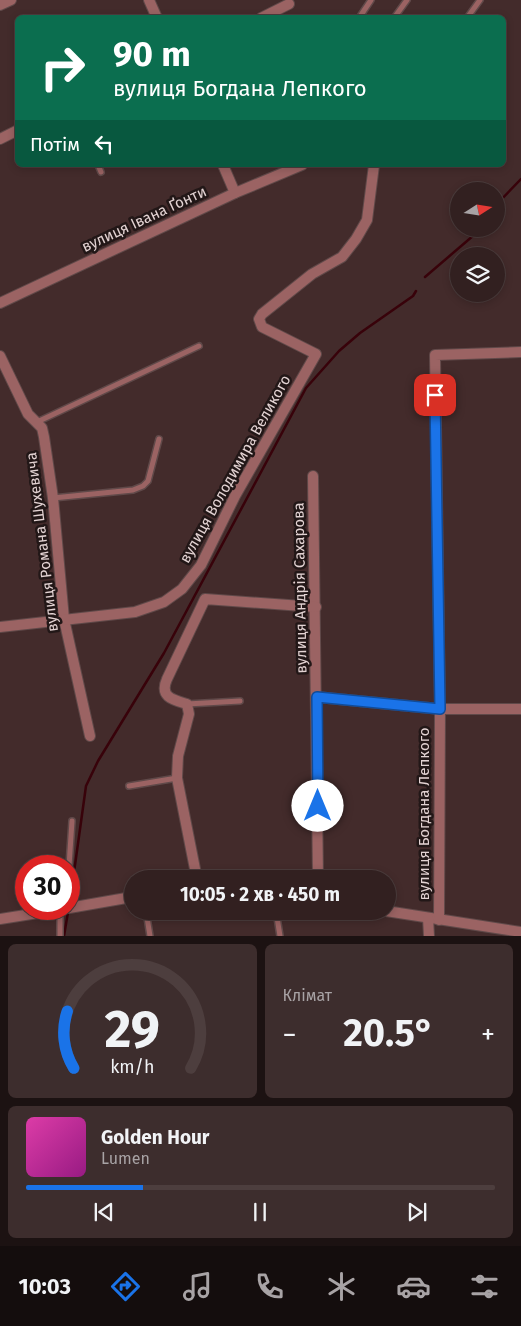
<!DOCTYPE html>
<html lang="uk">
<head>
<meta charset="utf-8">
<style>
	:root { --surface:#322020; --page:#3d2d2d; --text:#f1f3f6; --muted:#a8a3a5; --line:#4d3e3e; --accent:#1a73e8 }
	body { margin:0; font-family:"Fira Sans",sans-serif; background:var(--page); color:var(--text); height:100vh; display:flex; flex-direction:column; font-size:19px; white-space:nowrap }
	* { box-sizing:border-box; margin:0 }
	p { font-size:16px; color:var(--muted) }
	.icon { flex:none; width:28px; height:28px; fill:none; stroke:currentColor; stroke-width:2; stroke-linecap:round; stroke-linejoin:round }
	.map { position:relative; height:936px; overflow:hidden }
	.sheet { display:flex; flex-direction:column; gap:8px; padding:8px; background:#1c1212; flex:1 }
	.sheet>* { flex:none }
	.hud { position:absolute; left:15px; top:15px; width:491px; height:152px; border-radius:8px; box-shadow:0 2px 8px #0003,0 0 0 1px var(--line); background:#0b6e4f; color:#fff; overflow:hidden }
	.needle { width:32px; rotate:78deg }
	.fabs { position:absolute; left:450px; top:182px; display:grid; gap:10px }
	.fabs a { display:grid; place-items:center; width:55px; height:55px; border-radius:50%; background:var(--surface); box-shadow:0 2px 8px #0003,0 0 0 1px var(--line); font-size:25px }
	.speed { position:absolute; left:15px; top:855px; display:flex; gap:10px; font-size:25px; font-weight:700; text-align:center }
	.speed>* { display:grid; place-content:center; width:65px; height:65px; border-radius:50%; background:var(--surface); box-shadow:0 2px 8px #0003,0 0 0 1px var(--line); line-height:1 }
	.speed .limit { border:8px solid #d22; background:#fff; color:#111 }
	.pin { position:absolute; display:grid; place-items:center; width:42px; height:42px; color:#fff; margin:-21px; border-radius:10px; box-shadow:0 2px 8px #0006 }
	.me { position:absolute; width:55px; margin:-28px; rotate:0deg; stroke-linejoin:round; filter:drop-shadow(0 0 4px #0008) }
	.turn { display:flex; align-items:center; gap:18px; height:105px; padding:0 15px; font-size:22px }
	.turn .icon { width:65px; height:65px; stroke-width:2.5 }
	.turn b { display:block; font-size:35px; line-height:42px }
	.then { display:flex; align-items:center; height:48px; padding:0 15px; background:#0003; gap:10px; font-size:19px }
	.big { font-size:38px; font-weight:700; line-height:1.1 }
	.sheet .widget { flex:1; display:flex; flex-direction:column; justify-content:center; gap:8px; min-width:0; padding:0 18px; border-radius:8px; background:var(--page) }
	.sheet .dial { align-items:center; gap:0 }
	.dial svg { height:130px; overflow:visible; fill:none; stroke:var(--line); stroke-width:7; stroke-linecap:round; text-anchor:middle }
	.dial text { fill:var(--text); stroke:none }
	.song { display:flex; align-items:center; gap:15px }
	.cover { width:60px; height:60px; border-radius:8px; background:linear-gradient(135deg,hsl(320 70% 55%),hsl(310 70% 35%)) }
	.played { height:5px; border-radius:2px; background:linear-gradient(90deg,var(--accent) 25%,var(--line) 25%) }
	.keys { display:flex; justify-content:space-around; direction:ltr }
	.heat { display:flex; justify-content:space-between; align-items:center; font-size:28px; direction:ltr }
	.sheet .tiles { flex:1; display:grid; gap:8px; grid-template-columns:1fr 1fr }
	.widget:last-child { grid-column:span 2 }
	.trip { position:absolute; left:124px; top:870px; width:272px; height:50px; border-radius:25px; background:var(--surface); box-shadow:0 2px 8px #0003,0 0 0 1px var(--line); font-weight:700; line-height:50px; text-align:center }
	.tabs { display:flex; height:80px; justify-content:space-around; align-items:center; background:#140d0d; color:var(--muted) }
	.tabs .icon { width:35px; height:35px }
	.tabs .current { color:var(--accent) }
	.tabs b { font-size:22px; color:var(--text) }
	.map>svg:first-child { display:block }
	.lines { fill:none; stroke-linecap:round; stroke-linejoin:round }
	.stream { stroke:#38020a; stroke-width:2.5 }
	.lane-casing { stroke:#604949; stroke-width:8 }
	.street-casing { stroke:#604949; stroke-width:12 }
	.lane { stroke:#9b6363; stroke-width:5 }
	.street { stroke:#9b6363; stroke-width:10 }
	.route-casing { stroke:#114b97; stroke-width:12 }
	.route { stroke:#1a73e8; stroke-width:9 }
	.labels { text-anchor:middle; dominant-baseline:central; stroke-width:5; stroke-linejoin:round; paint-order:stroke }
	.street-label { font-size:15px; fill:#e3d3d3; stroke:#221717 }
</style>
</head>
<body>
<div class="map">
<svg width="521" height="936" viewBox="0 0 521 936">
	<rect width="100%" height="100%" fill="#432b2b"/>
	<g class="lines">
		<g class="stream">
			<polyline points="496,205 521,179"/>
			<polyline points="425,277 474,235 477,229"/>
			<polyline points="70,901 86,786 98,761 164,653 306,388 339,351 360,333 413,296 416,291"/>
			<polyline points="64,936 68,912"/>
		</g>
		<g class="lane-casing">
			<g id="lane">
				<polyline points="359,18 371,0"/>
				<polyline points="394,18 407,0"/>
				<polyline points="467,18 480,0"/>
				<polyline points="98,165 101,172"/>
				<polyline points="37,422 199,346"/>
				<polyline points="53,498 133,490 143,486 148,481 159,439"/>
				<polyline points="187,704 240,701"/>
				<polyline points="129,786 177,778"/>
				<polyline points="69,866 72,821"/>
				<polyline points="146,911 150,936"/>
				<polyline points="276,911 280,936"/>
				<polyline points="60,936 60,910"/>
			</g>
		</g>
		<g class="street-casing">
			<g id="street">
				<polyline points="149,0 157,18"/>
				<polyline points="0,5 11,0"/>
				<polyline points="261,18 289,4"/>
				<polyline points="0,139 18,130"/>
				<polyline points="223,165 235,193"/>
				<polyline points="0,303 235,193 302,165"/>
				<polyline points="0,356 28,414 42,428 44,437 53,498 64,619 90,736"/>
				<polyline points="313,476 318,879"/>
				<polyline points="0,627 135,612 164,602 182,589 201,565 235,496 316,354 262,327 259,319 262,314 312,274 342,257 356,239 367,220 374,165"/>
				<polyline points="317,697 440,709 521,709"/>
				<path d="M197,879l-20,-101 1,-22 11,-42 -2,-10c-14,-4 -28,-7 -20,-25l38,-80 111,8"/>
				<polyline points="69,908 132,897"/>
				<polyline points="386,911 521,932"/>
				<polyline points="428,918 429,936"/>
				<polyline points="0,919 63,909"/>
				<polyline points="439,920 440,709 435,355 521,352"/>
			</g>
		</g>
		<use href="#lane" class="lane"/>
		<use href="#street" class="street"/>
	</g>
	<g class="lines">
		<g class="route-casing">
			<polyline id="route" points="318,806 317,697 440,709 435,395"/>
		</g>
		<use href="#route" class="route"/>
	</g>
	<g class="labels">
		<g class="street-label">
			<text transform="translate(144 219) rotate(-25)">вулиця Івана Ґонти</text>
			<text transform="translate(235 469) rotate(-61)">вулиця Володимира Великого</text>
			<text transform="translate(42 542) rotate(-97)">вулиця Романа Шухевича</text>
			<text transform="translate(300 588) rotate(-91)">вулиця Андрія Сахарова</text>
			<text transform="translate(424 814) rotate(-90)">вулиця Богдана Лепкого</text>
		</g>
	</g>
</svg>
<div class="fabs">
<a><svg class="needle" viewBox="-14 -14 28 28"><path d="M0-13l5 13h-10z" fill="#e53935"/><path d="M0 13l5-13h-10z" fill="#a8a3a5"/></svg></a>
<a><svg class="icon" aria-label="layers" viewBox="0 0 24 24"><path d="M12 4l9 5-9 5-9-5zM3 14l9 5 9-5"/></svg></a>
</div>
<div class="speed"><div class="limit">30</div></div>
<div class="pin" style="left:435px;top:395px;background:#d93025"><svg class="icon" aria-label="arrive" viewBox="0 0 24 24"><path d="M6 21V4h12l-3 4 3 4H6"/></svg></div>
<svg class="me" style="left:318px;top:806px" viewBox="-20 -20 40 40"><circle r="19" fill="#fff"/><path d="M0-13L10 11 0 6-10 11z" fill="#1a73e8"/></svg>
<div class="trip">10:05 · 2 хв · 450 m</div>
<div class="hud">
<div class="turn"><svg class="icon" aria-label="right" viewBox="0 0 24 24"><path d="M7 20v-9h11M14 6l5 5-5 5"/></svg><div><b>90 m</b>вулиця Богдана Лепкого</div></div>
<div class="then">Потім<svg class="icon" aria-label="left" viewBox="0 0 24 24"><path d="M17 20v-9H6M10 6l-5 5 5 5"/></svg></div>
</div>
</div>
<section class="sheet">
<div class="tiles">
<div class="widget dial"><svg viewBox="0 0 100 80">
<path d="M14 69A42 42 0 1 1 86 69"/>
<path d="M14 69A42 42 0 0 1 10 34" stroke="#1a73e8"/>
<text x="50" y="56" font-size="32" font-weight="700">29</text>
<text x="50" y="72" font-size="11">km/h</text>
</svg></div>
<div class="widget"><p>Клімат</p>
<div class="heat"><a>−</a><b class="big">20.5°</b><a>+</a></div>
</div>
<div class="widget">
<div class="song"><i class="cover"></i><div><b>Golden Hour</b><p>Lumen</p></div></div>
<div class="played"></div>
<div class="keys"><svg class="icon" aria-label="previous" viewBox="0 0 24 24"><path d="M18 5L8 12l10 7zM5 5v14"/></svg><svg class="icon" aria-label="pause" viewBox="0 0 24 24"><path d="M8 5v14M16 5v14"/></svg><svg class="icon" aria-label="next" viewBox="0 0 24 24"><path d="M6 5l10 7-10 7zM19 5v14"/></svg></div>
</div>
</div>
</section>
<nav class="tabs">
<b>10:03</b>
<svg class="icon current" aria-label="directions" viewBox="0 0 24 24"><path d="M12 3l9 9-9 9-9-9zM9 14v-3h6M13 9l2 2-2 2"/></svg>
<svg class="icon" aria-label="music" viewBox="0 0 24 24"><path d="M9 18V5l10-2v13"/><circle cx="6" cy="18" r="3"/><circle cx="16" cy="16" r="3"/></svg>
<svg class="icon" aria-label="phone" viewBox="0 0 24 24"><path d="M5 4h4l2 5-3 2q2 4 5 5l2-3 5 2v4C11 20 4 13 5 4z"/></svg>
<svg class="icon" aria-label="climate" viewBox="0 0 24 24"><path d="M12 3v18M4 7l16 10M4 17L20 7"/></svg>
<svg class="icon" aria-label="car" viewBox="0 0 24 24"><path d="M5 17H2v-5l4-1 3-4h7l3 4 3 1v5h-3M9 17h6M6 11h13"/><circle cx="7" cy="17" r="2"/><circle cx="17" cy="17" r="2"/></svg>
<svg class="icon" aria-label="filters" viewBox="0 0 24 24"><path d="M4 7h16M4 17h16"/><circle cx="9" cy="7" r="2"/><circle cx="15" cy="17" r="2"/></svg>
</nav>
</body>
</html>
